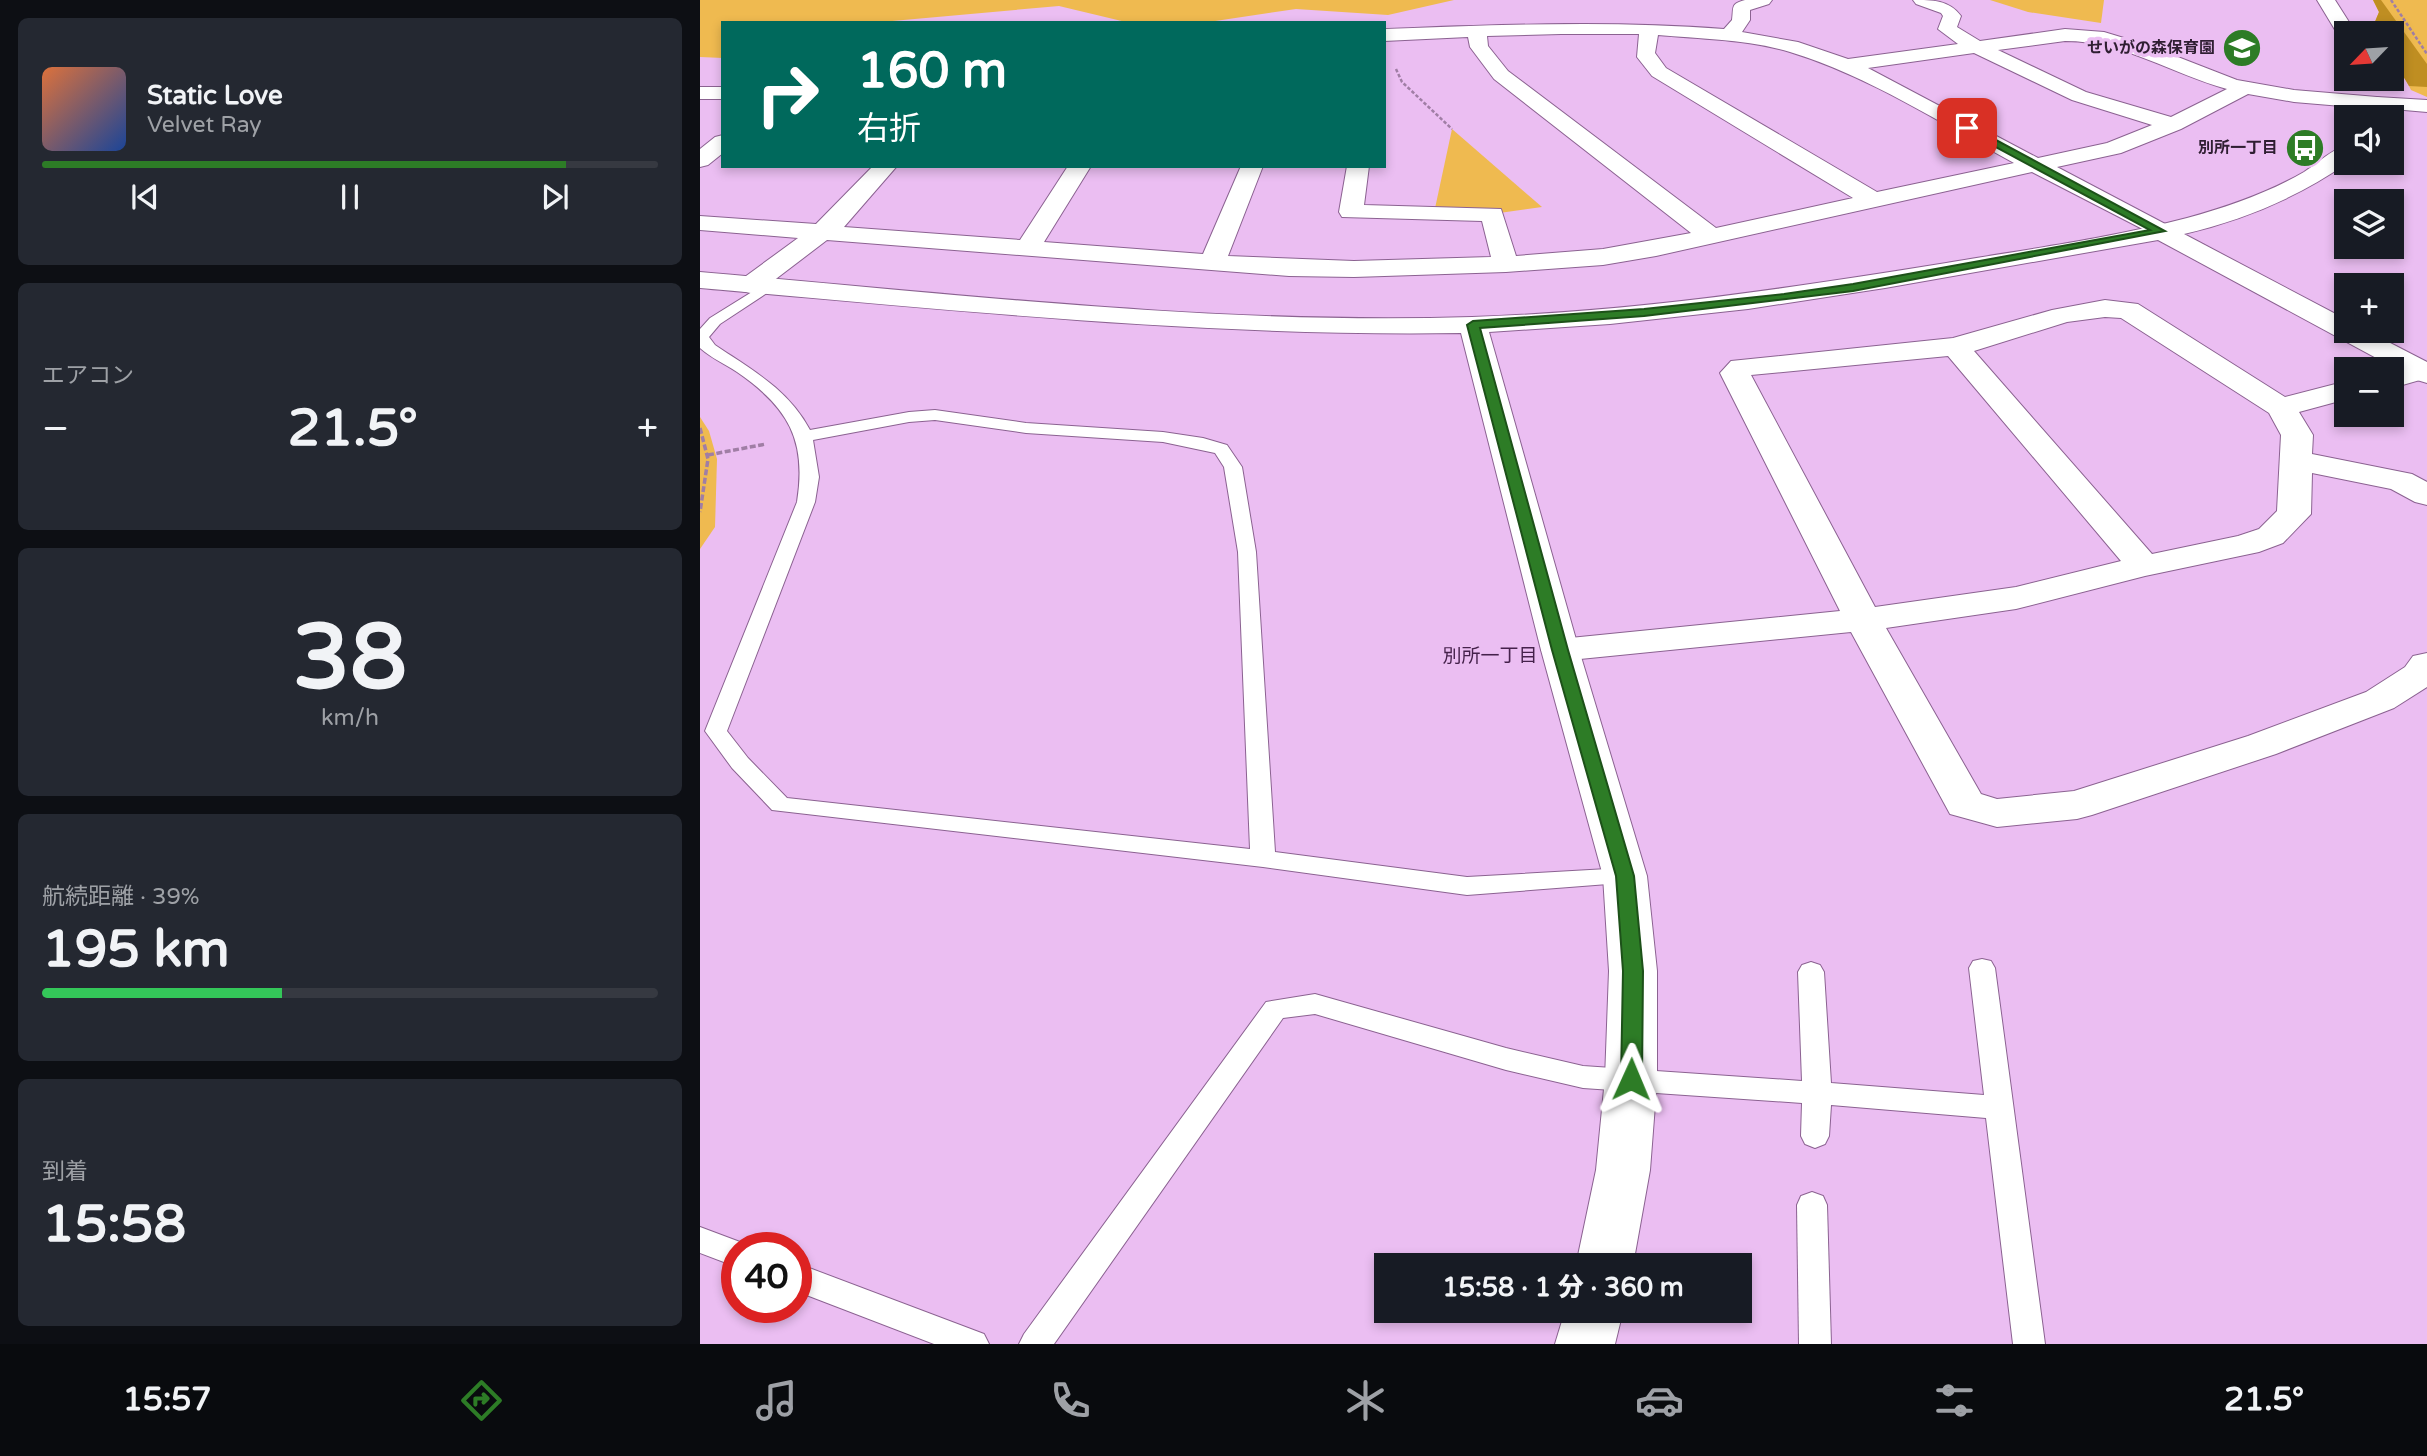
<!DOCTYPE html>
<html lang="ja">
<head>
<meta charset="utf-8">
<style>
	:root { --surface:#171b24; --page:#242831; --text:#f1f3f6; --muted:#9ea1a6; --line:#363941; --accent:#2d7c26 }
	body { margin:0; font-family:"Varela Round","Noto Sans JP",sans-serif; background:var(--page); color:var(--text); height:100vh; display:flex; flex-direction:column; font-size:26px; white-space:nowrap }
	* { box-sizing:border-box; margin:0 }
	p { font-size:23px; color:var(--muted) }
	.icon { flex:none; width:38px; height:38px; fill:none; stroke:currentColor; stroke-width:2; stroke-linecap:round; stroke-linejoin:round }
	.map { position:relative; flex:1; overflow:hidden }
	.panel { display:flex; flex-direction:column; gap:18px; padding:18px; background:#0d0f14; width:700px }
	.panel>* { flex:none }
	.top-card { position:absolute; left:21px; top:21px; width:665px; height:147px; border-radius:0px; box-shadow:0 4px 10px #0003; background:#00695c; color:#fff; overflow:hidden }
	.needle { width:46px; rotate:245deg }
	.controls { position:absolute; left:1634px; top:21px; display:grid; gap:14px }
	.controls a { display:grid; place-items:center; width:70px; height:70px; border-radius:0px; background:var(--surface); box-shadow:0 4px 10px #0003; font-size:35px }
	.speed { position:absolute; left:21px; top:1232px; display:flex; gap:14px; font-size:35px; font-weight:700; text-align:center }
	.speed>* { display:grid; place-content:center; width:91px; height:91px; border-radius:50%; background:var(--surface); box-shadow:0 4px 10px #0003; line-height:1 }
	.speed .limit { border:10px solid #d22; background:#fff; color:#111 }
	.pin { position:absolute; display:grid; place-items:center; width:60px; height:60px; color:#fff; margin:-30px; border-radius:14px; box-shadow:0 4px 10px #0006 }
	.me { position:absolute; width:77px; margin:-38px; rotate:1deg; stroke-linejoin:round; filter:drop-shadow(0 0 5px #0008) }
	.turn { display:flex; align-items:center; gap:24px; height:147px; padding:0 21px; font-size:32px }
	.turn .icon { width:91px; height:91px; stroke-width:2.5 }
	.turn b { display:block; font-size:49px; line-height:60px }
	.big { font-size:52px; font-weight:800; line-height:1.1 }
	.panel .tile { flex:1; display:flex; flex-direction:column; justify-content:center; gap:10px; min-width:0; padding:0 24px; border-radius:10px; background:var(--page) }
	.panel .dial { align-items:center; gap:0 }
	.dial b { font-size:91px; line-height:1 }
	.song { display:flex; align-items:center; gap:21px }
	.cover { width:84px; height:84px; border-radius:10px; background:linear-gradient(135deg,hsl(20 70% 55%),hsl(220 70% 35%)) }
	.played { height:7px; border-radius:4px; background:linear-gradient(90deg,var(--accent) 85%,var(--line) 85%) }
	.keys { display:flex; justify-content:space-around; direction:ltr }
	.heat { display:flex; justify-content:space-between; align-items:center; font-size:38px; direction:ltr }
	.charge { height:10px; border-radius:5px; background:linear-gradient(90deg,#34c759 39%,var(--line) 0) }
	.trip { position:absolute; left:674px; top:1253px; width:378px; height:70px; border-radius:0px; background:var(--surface); box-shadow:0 4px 10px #0003; font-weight:800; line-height:70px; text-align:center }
	.menu { display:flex; height:112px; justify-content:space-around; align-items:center; background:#090b0e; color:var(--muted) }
	.menu .icon { width:49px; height:49px }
	.menu .active { color:var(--accent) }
	.menu b { font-size:32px; color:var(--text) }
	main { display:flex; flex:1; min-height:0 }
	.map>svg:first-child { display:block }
	.green { fill:#efba50 }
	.forest { fill:#bf8e22 }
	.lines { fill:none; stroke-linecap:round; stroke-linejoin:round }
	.service-casing { stroke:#8b6291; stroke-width:2 }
	.minor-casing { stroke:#8b6291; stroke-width:2 }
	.tertiary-casing { stroke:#8b6291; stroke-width:2 }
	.path-far1 { stroke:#a07ea5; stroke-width:2.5; stroke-dasharray:3.5 2; stroke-linecap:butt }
	.path { stroke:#a07ea5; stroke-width:3.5; stroke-dasharray:6 2.5; stroke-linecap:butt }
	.service { fill:#fff; fill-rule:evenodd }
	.minor { fill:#fff; fill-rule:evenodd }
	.tertiary { fill:#fff; fill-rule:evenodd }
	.route { fill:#2d7c26; stroke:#1d5119; stroke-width:2 }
	.labels { text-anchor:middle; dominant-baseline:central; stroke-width:7; stroke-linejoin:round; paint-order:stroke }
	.far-poi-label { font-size:16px; font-weight:bold; fill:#2f1e32; stroke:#ebbef2; text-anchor:end }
	.neighbourhood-label { font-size:19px; fill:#45214b; stroke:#ebbef2 }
</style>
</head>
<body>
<main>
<section class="panel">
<div class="tile">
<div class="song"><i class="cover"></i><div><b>Static Love</b><p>Velvet Ray</p></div></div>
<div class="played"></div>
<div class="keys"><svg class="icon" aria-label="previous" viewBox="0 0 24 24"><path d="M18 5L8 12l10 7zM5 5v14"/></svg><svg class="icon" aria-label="pause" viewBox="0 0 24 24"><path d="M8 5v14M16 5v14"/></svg><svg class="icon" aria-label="next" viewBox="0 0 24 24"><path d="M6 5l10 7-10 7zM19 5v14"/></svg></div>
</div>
<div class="tile"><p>エアコン</p>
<div class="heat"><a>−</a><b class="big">21.5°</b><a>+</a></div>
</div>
<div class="tile dial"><b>38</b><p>km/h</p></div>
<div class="tile"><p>航続距離 · 39%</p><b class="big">195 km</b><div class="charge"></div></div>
<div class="tile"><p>到着</p><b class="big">15:58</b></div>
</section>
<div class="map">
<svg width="1727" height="1344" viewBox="0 0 1727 1344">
	<rect width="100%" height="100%" fill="#ebbef2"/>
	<g class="green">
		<polygon points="0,0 754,0 688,15 596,9 502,23 430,23 359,6 170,23 23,23 23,58 0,57"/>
		<polygon points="1290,0 1404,0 1401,23 1328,12"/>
		<polygon points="1673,0 1727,0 1727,97 1711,90 1709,86 1692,57 1692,33 1679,33 1674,24 1679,12"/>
		<polygon points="752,129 842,207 792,214 734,213"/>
		<polygon points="0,417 9,431 17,459 15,527 0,549"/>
	</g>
	<polygon class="forest" points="1673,0 1681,0 1727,64 1727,87 1709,86 1692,57 1692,33 1679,33 1674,24 1679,12"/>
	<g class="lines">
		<g class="service-casing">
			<g id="service">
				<path d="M68,282l5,1 2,3 -2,3 -53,35 -11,13 6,8c37,25 73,44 95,85l99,-18 26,-2 91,13 137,9 40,6 24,7 15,22 14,85 19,300 192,25 158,-9 9,2 3,6 -3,6 -167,13 -204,-28 -491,-57 -40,-42 -27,-37 92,-229c10,-62 -9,-95 -60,-130 -12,-8 -26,-14 -37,-24v-19l10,-11zM235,420l91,13 137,9 52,11 9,14 14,85 12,297 -463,-51 -39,-40 -21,-27 88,-229 4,-25 -6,-37 96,-18z"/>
				<polygon points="1282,959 1291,961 1295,968 1345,1344 1313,1344 1286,1118 1131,1105 1129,1136 1125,1144 1115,1148 1105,1144 1101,1136 1102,1103 883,1088 806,1070 615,1014 583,1018 354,1344 319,1344 324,1334 566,1002 615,994 806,1048 883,1066 1102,1081 1098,972 1102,965 1111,962 1120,965 1124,972 1131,1083 1284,1095 1269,968 1273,961"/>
				<polygon points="1112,1192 1123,1196 1127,1205 1131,1344 1099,1344 1097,1205 1101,1196"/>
				<polygon points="0,1227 48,1245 49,1248 37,1248 37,1267 0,1253"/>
				<polygon points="96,1263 284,1334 289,1344 234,1344 96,1291"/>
			</g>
		</g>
		<g class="minor-casing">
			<g id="minor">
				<path d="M1045,0h27l-3,4 -19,6v10l-8,12 56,10 50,17 110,-15 -20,-15 5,-13 -2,-3 -25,-9 -3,-4c20,0 36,0 48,16l-4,11 23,14 85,-12 39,3 43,13 90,35 57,10 83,7 7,2 3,4 -3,4 -7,2 -83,-7 -46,-8 -67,35 -60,24 -64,14 112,59 3,5 -3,5 -9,2 -128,-66 -376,84 -53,9 -97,7 -152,5 -65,-1 -462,-36 -67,51 -9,2 -9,-2 -4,-6 4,-6 56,-41 -98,-8v-14l116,8 57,-58h24l-53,61 176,13 48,-74h23l-47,76 159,12 38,-88h22l-35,90 126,5 137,-4 -9,-36 -140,-4 -3,-5 8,-46h22l-5,39 137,4 15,47 87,-7 88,-16 -197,-154 -24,-32 -2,-10 -84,4v-12c114,-4 226,-9 340,0l8,-9c2,-13 -2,-16 13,-20zM861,34h78l-2,23 15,19 201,122 -137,30 -208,-157 -20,-25 -1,-10zM958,35c43,4 90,4 132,17 79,24 152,72 224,111l-137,29 -211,-124 -11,-15zM1365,41c59,0 107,33 162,48l-56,28 -85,-25 -88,-42zM1274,53l98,47 80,25 -45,18 -69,15 -170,-90z"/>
				<rect x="0" y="87" width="23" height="12"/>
				<polygon points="23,135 23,153 8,165 0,167 0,149 15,137"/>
				<path d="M1405,300l33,4 147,93 62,-16v18l-48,13 14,23 -1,19 100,20 15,8v23l-12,-3 -24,-13 -79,-16 -1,41 -28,29 -24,9 -114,24 -129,33 -130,19 95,166 16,5 77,-8 174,-55 118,-44 39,-25 8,-11 14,-3v34l-33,21 -118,46 -184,61 -15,4 -80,8 -47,-13 -99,-182 -291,29 -13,-3 -6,-8 6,-8 13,-3 280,-28 -120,-238 11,-12 222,-23 99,-28zM1405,317l16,1 148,95 12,22 -4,76 -18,18 -21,7 -86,18 -178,-203 93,-29zM1248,356l173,205 -105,26 -141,20 -124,-232z"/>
				<polygon points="1720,362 1727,364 1727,378 1692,388 1692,370"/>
			</g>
		</g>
		<g class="tertiary-casing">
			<g id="tertiary">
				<polygon points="1617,0 1635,0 1656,33 1647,33 1647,40 1640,38"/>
				<polygon points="1677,97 1727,100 1727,112 1670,107 1667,103 1670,99"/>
				<path d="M1647,145v18c-50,35 -104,57 -163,71l163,86v11h20l60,31v21l-10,-3 -259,-140 -273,48 -137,21 -138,15 -121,8 90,318 68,226 10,95v108l-7,91 -17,95h-57l20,-95 9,-91 4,-108 -6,-95 -62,-226 -80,-317c-255,4 -507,-23 -761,-45v-16c257,22 514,53 772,45 157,-5 313,-28 468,-53 82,-14 167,-25 247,-46 40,-11 81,-25 117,-46 14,-9 27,-22 43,-27z"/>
				<polygon points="865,1311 923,1311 915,1344 855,1344"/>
			</g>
		</g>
		<g class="path-far1">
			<polyline points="1691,0 1727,54"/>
			<polyline points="696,69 702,82 752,129"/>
		</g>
		<g class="path">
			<polyline points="0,428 8,459 0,512"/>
			<polyline points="8,455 66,444"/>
		</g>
		<use href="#service" class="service"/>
		<use href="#minor" class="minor"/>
		<use href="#tertiary" class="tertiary"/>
	</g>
	<polygon class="route" points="1264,126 1270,126 1465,231 1153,291 944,316 780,328 868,650 934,876 943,971 942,1079 939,1085 931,1087 924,1085 921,1079 923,971 916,876 852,650 767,325 773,321 944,309 1084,294 1153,284 1450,230 1264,130"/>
	<defs>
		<g id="school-disc" transform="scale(2.0125)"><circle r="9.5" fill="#2d7c26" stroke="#ebbef2"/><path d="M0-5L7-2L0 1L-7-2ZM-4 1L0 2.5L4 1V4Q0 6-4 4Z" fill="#fff"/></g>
		<g id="bus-disc" transform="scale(2.0125)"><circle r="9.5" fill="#2d7c26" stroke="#ebbef2"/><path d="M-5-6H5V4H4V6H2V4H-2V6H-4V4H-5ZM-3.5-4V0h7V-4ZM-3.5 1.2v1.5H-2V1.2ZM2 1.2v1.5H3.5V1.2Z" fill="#fff"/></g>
	</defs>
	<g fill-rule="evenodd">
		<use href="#school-disc" x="1542" y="48"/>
		<use href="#bus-disc" x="1605" y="148"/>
	</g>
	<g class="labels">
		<g class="far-poi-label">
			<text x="1515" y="48">せいがの森保育園</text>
			<text x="1578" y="148">別所一丁目</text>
		</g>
		<g class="neighbourhood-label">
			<text x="790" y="656">別所一丁目</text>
		</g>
	</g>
</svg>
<div class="controls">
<a><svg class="needle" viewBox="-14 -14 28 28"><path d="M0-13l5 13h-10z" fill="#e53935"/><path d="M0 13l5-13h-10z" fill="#9ea1a6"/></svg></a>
<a><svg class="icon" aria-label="sound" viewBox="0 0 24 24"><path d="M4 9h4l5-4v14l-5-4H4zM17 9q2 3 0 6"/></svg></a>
<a><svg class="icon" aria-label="layers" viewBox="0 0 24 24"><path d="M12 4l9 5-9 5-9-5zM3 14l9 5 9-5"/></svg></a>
<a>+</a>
<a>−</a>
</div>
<div class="speed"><div class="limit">40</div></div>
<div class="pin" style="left:1267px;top:128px;background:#d93025"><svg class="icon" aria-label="arrive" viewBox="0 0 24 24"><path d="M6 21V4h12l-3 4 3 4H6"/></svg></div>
<svg class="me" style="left:931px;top:1079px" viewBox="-20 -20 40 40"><path d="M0-17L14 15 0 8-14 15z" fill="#2d7c26" stroke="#fff" stroke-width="4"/></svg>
<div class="trip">15:58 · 1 分 · 360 m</div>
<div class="top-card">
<div class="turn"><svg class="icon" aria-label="right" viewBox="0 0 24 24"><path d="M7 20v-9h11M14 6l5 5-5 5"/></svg><div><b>160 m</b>右折</div></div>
</div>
</div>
</main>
<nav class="menu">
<b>15:57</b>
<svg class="icon active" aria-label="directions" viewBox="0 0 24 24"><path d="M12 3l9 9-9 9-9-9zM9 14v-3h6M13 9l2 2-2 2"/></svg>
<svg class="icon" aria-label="music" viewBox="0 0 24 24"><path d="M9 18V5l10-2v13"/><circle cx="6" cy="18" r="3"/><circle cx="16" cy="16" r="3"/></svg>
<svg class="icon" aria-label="phone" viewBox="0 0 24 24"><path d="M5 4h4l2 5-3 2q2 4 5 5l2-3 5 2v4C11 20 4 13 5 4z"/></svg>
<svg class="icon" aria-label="climate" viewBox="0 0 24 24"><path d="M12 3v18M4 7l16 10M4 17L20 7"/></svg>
<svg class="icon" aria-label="car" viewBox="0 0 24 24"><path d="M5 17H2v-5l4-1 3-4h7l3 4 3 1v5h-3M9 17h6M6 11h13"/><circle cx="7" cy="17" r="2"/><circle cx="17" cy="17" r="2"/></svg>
<svg class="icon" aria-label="filters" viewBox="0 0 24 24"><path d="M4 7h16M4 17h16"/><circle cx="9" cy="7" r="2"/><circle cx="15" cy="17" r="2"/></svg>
<b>21.5°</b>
</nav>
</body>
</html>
